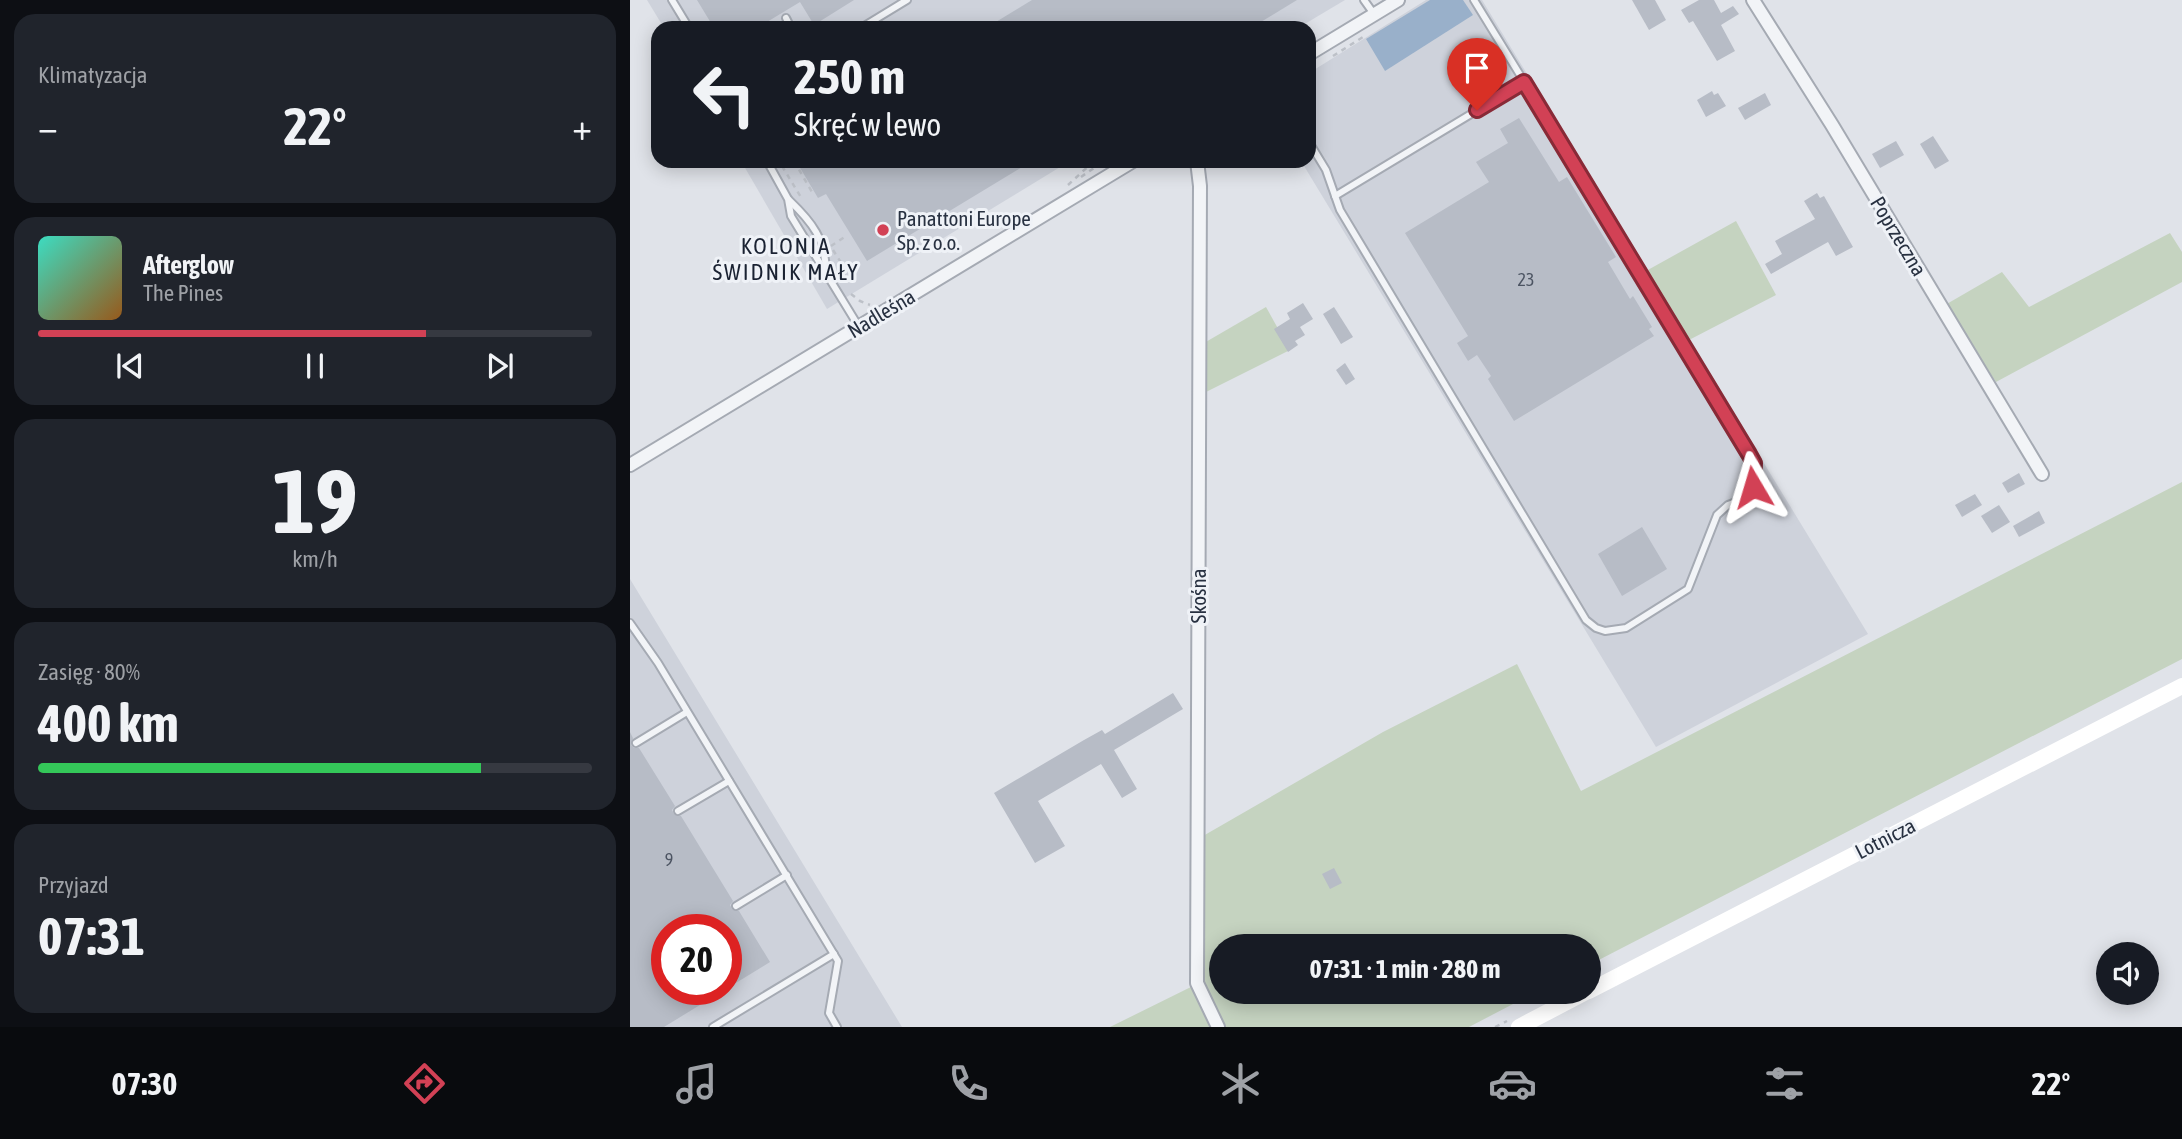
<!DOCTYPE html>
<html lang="pl">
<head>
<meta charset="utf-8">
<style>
	:root { --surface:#171b24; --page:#20242c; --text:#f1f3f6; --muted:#9ea1a6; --line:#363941; --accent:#d24155 }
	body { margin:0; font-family:"Asap Condensed",sans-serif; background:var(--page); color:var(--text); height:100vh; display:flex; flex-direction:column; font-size:26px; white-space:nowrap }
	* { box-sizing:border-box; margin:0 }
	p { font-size:23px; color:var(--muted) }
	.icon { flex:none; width:38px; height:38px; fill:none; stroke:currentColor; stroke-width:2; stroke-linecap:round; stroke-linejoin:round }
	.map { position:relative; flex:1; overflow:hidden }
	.details { display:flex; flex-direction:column; gap:14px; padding:14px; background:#0d0f14; width:630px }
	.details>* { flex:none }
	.hud { position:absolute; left:21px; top:21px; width:665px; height:147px; border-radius:21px; box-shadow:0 4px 18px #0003; background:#171b24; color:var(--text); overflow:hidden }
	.fabs { position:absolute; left:1466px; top:942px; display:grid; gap:14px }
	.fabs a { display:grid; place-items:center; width:63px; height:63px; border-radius:50%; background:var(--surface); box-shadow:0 4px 18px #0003; font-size:35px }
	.speed { position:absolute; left:21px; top:914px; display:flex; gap:14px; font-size:35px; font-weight:700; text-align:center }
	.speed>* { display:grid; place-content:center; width:91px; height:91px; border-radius:50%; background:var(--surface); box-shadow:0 4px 18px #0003; line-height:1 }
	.speed .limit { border:10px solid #d22; background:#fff; color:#111 }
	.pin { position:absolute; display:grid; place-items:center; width:60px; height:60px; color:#fff; margin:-72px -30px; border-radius:50% 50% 50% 0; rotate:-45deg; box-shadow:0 0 7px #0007 }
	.pin .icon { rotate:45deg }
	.me { position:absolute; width:77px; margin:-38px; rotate:353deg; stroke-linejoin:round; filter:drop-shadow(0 0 5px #0008) }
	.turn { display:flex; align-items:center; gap:24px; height:147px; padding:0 28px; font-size:32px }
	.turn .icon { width:91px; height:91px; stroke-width:2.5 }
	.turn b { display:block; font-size:49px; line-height:60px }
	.big { font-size:52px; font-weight:700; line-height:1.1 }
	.details .card { flex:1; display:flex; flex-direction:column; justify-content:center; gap:10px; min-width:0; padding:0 24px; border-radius:21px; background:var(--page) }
	.details .dial { align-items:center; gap:0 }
	.dial b { font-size:91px; line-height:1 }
	.song { display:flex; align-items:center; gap:21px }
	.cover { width:84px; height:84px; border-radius:10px; background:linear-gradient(135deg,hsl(170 70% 55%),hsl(30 70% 35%)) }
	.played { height:7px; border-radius:4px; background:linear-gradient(90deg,var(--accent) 70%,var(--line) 70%) }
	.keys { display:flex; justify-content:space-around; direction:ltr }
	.heat { display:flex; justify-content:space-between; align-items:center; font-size:38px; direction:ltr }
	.charge { height:10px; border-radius:5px; background:linear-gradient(90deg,#34c759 80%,var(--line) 0) }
	.trip { position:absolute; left:579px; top:934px; width:392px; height:70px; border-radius:35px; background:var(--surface); box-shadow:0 4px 18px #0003; font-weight:700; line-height:70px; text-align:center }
	.dock { display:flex; height:112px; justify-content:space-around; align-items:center; background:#090b0e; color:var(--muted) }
	.dock .icon { width:49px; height:49px }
	.dock .active { color:var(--accent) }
	.dock b { font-size:32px; color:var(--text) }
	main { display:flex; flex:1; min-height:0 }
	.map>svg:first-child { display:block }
	.built { fill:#ced2db; fill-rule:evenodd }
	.green { fill:#c5d3c0 }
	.water { fill:#99b0ca }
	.building { fill:#b7bcc6; fill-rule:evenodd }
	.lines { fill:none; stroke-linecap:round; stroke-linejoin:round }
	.lane-casing { stroke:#a5aab3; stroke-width:10 }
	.street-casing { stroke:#a5aab3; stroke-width:16 }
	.path { stroke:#bdc1c8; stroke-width:2.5; stroke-dasharray:5 5; stroke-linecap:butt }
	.lane { stroke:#f2f4f7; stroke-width:6 }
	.street { stroke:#f2f4f7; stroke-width:12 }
	.secondary { stroke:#fff; stroke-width:16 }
	.route-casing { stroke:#882a37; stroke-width:18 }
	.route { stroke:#d24155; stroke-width:12 }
	.poi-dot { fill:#d24155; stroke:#eff2f7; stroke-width:2.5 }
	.labels { text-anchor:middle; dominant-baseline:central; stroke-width:6; stroke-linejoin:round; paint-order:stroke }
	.number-label { font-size:18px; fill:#4c5462 }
	.poi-label { font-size:21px; fill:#283141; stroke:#eff2f7; text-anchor:start }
	.street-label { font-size:21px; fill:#283141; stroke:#eff2f7 }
	.neighbourhood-label { font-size:23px; letter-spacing:2px; fill:#1a2232; stroke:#eff2f7 }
</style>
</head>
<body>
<main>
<section class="details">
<div class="card"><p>Klimatyzacja</p>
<div class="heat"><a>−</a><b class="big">22°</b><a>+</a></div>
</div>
<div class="card">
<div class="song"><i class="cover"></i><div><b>Afterglow</b><p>The Pines</p></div></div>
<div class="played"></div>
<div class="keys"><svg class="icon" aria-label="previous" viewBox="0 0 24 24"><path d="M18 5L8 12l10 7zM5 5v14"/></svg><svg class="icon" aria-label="pause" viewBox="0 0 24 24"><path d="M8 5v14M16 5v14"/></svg><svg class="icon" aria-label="next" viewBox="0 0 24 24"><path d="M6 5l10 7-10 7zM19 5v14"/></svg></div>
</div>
<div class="card dial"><b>19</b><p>km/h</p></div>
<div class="card"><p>Zasięg · 80%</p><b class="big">400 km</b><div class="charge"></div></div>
<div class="card"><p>Przyjazd</p><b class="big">07:31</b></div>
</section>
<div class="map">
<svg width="1552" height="1027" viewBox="0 0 1552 1027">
	<rect width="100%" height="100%" fill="#e0e3e9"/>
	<g class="built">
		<polygon points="17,0 715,0 668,28 34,28"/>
		<polygon points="796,0 852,0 1238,634 1026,747 671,161 679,161 679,73"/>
		<polygon points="111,161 440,161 197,309"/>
		<path d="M0,579l272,448h-272zM37,929h59v60h-59z"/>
	</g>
	<g class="green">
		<polygon points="1106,221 1146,295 1057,341 1016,271"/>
		<polygon points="1540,233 1552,252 1552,282 1366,382 1315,305 1372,272 1399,307"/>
		<polygon points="636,307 660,350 576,392 574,343"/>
		<polygon points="1552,482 1552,659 959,965 959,947 592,947 592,992 906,992 839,1027 480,1027 571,982 573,836 753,732 887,664 951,791"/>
	</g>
	<polygon class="water" points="800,0 833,0 843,15 755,71 736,39"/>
	<g class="building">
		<polygon points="67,0 224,0 184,25 170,2 127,28 84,28"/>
		<polygon points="402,0 667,0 621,28 356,28"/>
		<polygon points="1002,0 1025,0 1036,20 1019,30"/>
		<polygon points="1069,0 1084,0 1091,13 1103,6 1109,14 1091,25 1105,51 1087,61 1063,21 1059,23 1051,10"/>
		<polygon points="1082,91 1084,95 1088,93 1096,106 1076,117 1067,100"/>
		<polygon points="1135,93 1141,105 1115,120 1108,108"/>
		<polygon points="889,118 929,182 937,177 986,257 978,262 1000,299 1003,296 1022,327 1019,329 1024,336 884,421 858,379 861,376 847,355 838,361 827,343 838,336 775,233 859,182 846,162 878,143 870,129"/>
		<polygon points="1303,136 1319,161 1305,169 1290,144"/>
		<polygon points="1266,141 1274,155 1250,168 1242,154"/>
		<polygon points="166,161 402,161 237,261 196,194 188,198"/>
		<polygon points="1187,193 1190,198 1194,196 1223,247 1206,256 1198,242 1141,274 1135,264 1152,254 1145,241 1185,219 1174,201"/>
		<polygon points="673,303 683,319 670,327 675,335 665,341 668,345 658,352 644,329 660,319 657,313"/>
		<polygon points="704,307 723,337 711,344 693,314"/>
		<polygon points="715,363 725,379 716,385 706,370"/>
		<polygon points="1389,473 1395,484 1378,493 1372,483"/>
		<polygon points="1345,494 1352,505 1332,517 1325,505"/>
		<polygon points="1369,505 1380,522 1362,533 1351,516"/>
		<polygon points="1409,511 1415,523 1389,537 1383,526"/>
		<polygon points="1012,527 1037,569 992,596 968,554"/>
		<polygon points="543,693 553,709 484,750 507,789 492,798 471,764 408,801 435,846 405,863 364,793 454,740 472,730 475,734"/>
		<path d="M0,732l3,6 -2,7 3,3h5l36,58 -3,4 2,4 7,2 52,85 -3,4 2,4 7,2 31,51 -106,65h-34zM37,929h59v60h-59z"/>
		<polygon points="704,868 712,883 700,889 692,874"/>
	</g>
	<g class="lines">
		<g class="lane-casing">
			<g id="lane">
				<polyline points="42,0 59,28"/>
				<polyline points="734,0 744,14"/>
				<polyline points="156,18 161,28"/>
				<polyline points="231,28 277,0"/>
				<polyline points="679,142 696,170 710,210 956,620 966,628 975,631 996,628 1058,589 1087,515 1098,505 1114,499 1123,487 1124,463 1017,282 844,0"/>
				<polyline points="137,161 158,199 161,216 229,327"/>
				<polyline points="705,196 894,82"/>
				<path d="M159,200c24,23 36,39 37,71"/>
				<polyline points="0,623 28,663 208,961 199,1013 207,1027"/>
				<polyline points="6,743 57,712"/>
				<polyline points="48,811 99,781"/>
				<polyline points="106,906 157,875"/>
				<polyline points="83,1027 204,954"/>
			</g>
		</g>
		<g class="street-casing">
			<g id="street">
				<polyline points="1123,0 1202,125 1412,474"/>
				<polyline points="679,54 768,0"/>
				<polyline points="567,161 570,186 567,983 588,1027"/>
				<polyline points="0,465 503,161"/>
			</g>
		</g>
		<g class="path">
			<polyline points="703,56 733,37"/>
			<polyline points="164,161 182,192"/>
			<polyline points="152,166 172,199"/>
			<polyline points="451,177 474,161"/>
			<polyline points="438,185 464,161"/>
			<polyline points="201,246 216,236"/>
			<polyline points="203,250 217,272 210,277"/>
			<polyline points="221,294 230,301 240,305"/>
			<polyline points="865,1027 877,1021"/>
		</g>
		<use href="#lane" class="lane"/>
		<use href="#street" class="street"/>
		<g class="secondary">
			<polyline points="959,991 1552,686"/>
			<polyline points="889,1027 956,992"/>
		</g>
	</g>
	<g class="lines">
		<g class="route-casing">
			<polyline id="route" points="847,110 894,82 1119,454 1124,463 1123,487"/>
		</g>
		<use href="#route" class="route"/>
	</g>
	<circle class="poi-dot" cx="253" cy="230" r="7"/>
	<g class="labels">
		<g class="number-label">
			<text x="896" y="279">23</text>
			<text x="39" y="859">9</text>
		</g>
		<g class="poi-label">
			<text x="267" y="218">Panattoni Europe<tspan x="267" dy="24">Sp. z o.o.</tspan></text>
		</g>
		<g class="street-label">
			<text transform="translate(1269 236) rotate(59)">Poprzeczna</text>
			<text transform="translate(251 313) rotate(-31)">Nadleśna</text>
			<text transform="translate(568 596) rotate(-90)">Skośna</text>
			<text transform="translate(1255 838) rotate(-27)">Lotnicza</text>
		</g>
		<g class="neighbourhood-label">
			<text x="156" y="246">KOLONIA<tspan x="156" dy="26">ŚWIDNIK MAŁY</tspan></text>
		</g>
	</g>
</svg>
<div class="fabs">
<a><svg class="icon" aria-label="sound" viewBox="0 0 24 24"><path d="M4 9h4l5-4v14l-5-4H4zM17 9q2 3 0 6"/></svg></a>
</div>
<div class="speed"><div class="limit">20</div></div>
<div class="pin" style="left:847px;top:110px;background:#d93025"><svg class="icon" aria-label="arrive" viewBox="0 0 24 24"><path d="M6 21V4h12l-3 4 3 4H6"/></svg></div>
<svg class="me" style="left:1123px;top:487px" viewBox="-20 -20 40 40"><path d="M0-17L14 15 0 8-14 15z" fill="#d24155" stroke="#fff" stroke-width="4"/></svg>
<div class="trip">07:31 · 1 min · 280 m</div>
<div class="hud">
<div class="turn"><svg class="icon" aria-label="left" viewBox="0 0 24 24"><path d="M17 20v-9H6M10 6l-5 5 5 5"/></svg><div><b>250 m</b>Skręć w lewo</div></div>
</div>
</div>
</main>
<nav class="dock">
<b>07:30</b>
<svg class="icon active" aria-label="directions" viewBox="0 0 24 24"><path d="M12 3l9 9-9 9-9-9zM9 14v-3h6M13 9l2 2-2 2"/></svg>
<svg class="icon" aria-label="music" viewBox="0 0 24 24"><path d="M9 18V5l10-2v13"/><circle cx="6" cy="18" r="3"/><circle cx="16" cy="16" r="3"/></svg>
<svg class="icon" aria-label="phone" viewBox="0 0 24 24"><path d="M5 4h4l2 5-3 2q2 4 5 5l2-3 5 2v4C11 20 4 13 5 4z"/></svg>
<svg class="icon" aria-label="climate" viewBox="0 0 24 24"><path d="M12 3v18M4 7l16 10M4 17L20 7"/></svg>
<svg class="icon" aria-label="car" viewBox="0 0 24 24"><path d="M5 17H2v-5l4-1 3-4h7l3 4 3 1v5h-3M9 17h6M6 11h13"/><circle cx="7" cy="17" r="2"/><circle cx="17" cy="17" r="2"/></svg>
<svg class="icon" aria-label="filters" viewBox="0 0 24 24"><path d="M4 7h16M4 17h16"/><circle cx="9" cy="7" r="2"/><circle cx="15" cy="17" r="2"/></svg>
<b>22°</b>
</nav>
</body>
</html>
